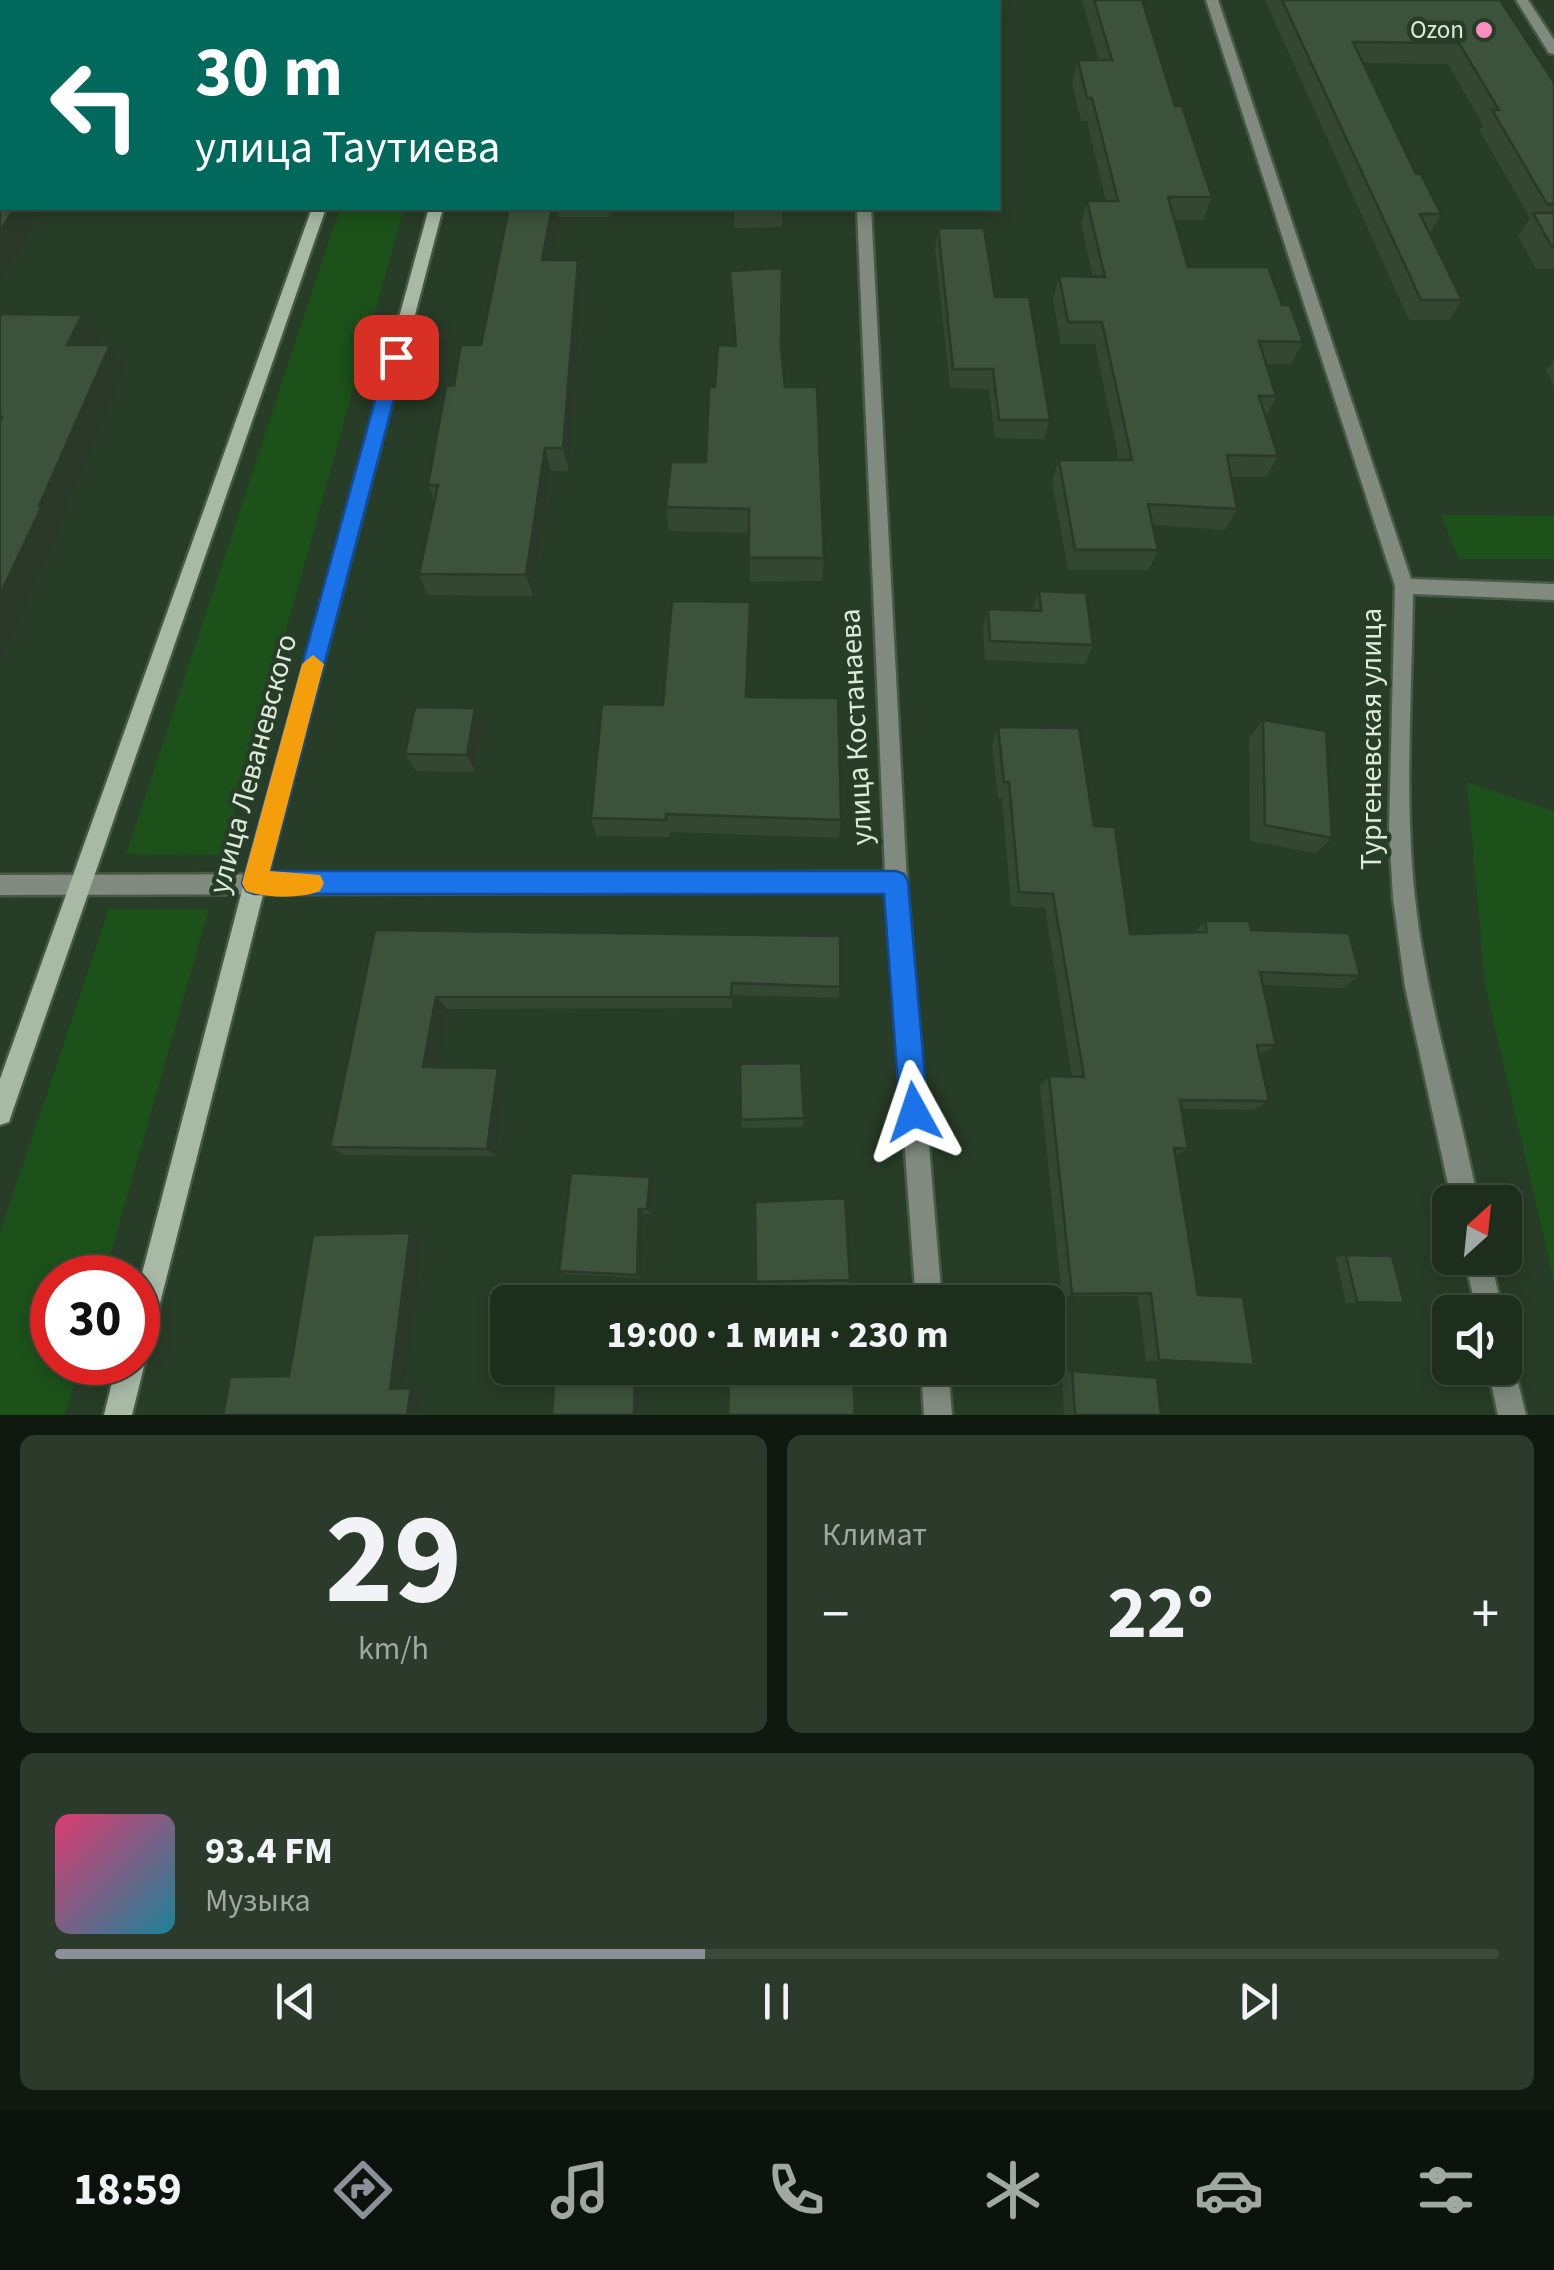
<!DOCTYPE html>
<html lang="ru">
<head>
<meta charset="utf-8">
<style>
	:root { --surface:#1e2e1d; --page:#2b3a2a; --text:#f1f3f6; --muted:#a1a8a4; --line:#3c4a3b; --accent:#8c9099 }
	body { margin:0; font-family:"Source Sans 3",sans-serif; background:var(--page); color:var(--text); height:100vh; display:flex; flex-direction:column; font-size:38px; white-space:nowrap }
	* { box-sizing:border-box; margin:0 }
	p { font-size:32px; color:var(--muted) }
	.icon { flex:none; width:55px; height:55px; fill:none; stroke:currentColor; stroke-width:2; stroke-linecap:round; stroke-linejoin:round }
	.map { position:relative; height:1415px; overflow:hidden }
	.side { display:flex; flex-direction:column; gap:20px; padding:20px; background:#101910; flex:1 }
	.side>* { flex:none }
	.guide { position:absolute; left:0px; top:0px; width:1000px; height:210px; box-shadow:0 5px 15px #0003,0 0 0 2px var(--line); background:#00695c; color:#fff; overflow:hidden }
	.needle { width:65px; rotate:27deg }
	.controls { position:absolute; left:1432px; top:1185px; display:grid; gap:20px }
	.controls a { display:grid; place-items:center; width:90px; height:90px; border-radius:15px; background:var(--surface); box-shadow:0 5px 15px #0003,0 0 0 2px var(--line); font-size:50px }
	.speed { position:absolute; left:30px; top:1255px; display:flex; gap:20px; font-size:50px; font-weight:700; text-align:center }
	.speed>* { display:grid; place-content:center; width:130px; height:130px; border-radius:50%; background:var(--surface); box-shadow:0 5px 15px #0003,0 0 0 2px var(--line); line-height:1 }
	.speed .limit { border:15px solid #d22; background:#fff; color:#111 }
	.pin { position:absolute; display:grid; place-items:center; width:85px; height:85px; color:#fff; margin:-42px; border-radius:20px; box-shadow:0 5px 15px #0006 }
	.me { position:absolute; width:110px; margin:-55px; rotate:355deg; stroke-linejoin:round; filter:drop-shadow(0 0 8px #0008) }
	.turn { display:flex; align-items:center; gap:35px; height:210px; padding:0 30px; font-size:45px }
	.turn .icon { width:130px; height:130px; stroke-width:2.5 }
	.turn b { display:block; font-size:70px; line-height:85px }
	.big { font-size:75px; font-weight:700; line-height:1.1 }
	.side .widget { flex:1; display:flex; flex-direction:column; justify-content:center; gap:15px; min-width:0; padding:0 35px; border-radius:15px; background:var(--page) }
	.side .dial { align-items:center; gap:0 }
	.dial b { font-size:130px; line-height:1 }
	.song { display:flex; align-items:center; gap:30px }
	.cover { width:120px; height:120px; border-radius:15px; background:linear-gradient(135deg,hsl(340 70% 55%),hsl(190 70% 35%)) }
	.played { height:10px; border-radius:5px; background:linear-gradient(90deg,var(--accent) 45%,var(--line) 45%) }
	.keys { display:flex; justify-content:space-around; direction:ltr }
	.heat { display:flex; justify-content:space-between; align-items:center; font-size:55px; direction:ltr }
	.side .tiles { flex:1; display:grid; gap:20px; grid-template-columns:1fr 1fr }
	.widget:last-child { grid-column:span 2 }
	.trip { position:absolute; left:490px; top:1285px; width:575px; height:100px; border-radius:15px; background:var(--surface); box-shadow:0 5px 15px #0003,0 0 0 2px var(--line); font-weight:700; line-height:100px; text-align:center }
	.menu { display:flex; height:160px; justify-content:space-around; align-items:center; background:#0c120c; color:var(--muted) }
	.menu .icon { width:70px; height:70px }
	.menu .selected { color:var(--accent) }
	.menu b { font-size:45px; color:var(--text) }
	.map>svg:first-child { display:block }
	.green { fill:#1c511a }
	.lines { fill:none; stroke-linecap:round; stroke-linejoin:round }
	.street-casing { stroke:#455944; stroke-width:5 }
	.secondary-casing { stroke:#455944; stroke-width:5 }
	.street { fill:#808a7e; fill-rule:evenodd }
	.secondary { fill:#a8b9a6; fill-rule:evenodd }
	.wall { fill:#344732 }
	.shaded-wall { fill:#2a3929 }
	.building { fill:#3c523a; stroke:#2a3929; stroke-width:2.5 }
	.route { fill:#1a73e8; stroke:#114b97; stroke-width:2.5 }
	.slow { fill:#f59e0b }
	.poi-dot { fill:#fd8ec0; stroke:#283d27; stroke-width:4 }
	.labels { text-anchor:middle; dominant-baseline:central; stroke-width:9; stroke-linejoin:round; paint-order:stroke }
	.far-poi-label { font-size:25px; fill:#dce9db; stroke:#283d27; text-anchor:end }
	.street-label { font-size:30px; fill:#dce9db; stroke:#283d27 }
</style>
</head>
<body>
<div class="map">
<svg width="1554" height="1415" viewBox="0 0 1554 1415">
	<rect width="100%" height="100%" fill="#283d27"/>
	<g class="green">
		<polygon points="340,208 404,208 223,855 126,854"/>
		<polygon points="1441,515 1554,516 1554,559 1459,559"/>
		<polygon points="1467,782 1554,811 1554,1281 1485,985"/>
		<polygon points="109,909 209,909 104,1277 52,1278 52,1362 80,1363 65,1415 0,1415 0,1233"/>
	</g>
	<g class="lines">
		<g class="street-casing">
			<g id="street">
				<rect x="848" y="0" width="12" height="2"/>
				<path d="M1206,0h12l193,579 143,5v16l-141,-6c-1,100 -9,203 2,304 11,103 44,203 63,304h-26l-47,-215 -12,-89 -4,-68 6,-244z"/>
				<polygon points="1516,0 1528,0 1554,40 1554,54 1549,53"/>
				<polygon points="857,208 871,208 907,882 942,1302 916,1302 886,892 0,895 0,875 885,872"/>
				<polygon points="1464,1258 1490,1258 1503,1312 1477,1312"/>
				<polygon points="1505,1356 1512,1358 1526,1415 1498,1415 1488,1368 1505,1368"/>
				<polygon points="921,1368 948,1368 952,1415 924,1415"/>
			</g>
		</g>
		<g class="secondary-casing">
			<g id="secondary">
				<polygon points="312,208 326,208 12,1113 9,1122 0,1125 0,1079"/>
				<polygon points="429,208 443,208 266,883 151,1339 148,1349 139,1352 145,1362 132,1415 104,1415 117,1362 138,1362 138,1289 244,883"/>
			</g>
		</g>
		<use href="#street" class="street"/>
		<use href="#secondary" class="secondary"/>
	</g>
	<g class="wall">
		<polygon points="1082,0 1142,0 1175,106 1212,197 1203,220 1174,220 1188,267 1282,305 1303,342 1291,364 1266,364 1276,396 1266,417 1278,456 1266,477 1231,477 1237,509 1225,530 1153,525 1158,550 1149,570 1068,570 1052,481 1059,460 1119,460 1095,344 1061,344 1053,299 1059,276 1093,276 1081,224 1087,201 1106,201 1087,121 1081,121 1072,83 1078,60 1099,60"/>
		<polygon points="1265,0 1500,0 1554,82 1554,269 1536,269 1518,236 1530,218 1480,131 1483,125 1448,64 1363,63 1416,174 1441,214 1430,234 1462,300 1449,320 1409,320"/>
		<polygon points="147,208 196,208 195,210 148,210"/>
		<polygon points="509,208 612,208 611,217 559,217 551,260 583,284 569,471 551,471 533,596 428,595 419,574 435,502 428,485 454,385 481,345"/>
		<polygon points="734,208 782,208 782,227 734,228"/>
		<polygon points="938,228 995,297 1050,420 1044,439 995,438 989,389 950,388 935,248"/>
		<polygon points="730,271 781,351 785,387 824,558 822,581 750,582 749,533 669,531 666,507 706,462 715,387 735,346"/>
		<polygon points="1554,360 1554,386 1546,370"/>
		<polygon points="1039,591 1093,645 1085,664 985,660 983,628 988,609 1032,611"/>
		<polygon points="750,602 748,697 841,820 839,838 670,832 669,837 597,836 591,818 663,705"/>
		<polygon points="475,708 483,726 475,772 416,771 405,754"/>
		<polygon points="1263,720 1332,838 1316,853 1250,841 1249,738"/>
		<polygon points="998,727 1094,826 1130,934 1194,932 1205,921 1251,930 1360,976 1342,988 1263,985 1276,1045 1259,1055 1269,1101 1253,1110 1182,1109 1188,1149 1175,1156 1198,1295 1254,1365 1146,1361 1138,1296 1062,1296 1040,1086 1049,1076 1072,1077 1045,908 1011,906 1002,798 998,798 992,745"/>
		<polygon points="375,930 840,987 838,998 733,995 732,1008 447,1009 436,1067 507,1077 496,1156 345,1155 330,1147"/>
		<polygon points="804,1118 803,1127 742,1128 741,1120"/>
		<polygon points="650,1177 654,1183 651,1214 644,1214 642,1278 566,1274 559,1271"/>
		<polygon points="1346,1255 1404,1303 1346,1303 1336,1257"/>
		<polygon points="850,1280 848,1283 757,1285 756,1282"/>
		<polygon points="1062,1371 1072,1371 1161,1415 1064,1415"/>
	</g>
	<g class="shaded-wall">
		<polygon points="288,0 307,0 306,2 287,2"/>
		<polygon points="0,70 2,75 2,88 0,92"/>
		<polygon points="14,208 42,208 0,284 0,232"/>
		<polygon points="552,208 557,208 559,217 547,284 542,260"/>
		<polygon points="578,260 583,284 569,471 563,448"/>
		<polygon points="82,315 98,338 83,368 67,345"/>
		<polygon points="110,345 125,368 58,525 60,528 0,660 0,595"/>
		<polygon points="545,448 551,471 533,596 526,575"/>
		<polygon points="750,602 750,624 747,718 746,697"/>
		<polygon points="475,708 483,726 475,772 467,755"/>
		<polygon points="436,997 447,1009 435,1077 423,1067"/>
		<polygon points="498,1068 507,1077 496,1156 487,1149"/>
		<polygon points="650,1177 654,1183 651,1214 647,1209"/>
		<polygon points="639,1209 644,1214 642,1278 637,1275"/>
		<polygon points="410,1233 422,1238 404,1388 390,1389"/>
		<polygon points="635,1368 640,1368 639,1415 634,1415"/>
		<polygon points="411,1388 424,1388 420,1415 407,1415"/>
	</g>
	<g class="building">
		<polygon points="159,0 288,0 287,2 157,2"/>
		<polygon points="533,0 647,0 647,2 532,2"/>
		<rect x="729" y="0" width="57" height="2"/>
		<polygon points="909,0 960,0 961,2 909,2"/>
		<polygon points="1094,0 1142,0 1175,106 1182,106 1212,197 1168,197 1188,267 1268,267 1282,305 1290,305 1303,342 1259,341 1276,396 1259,396 1278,456 1227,455 1237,509 1148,504 1158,550 1075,550 1059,460 1132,460 1102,322 1068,322 1059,276 1105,277 1087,201 1118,201 1092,98 1087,98 1078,60 1112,60"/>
		<polygon points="1282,0 1500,0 1554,82 1554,204 1547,204 1492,110 1499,110 1459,43 1353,42 1416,174 1421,174 1441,214 1420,214 1462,300 1421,300"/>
		<polygon points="0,108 2,108 2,208 14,208 0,232"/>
		<polygon points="509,208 552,208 542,260 578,260 563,448 545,448 526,575 419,574 438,485 428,485 446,386 454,385 461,345 481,345"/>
		<polygon points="1533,213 1554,213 1554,247 1552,247"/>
		<polygon points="938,228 984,228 995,297 1029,297 1050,420 999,420 993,369 953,369"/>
		<polygon points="782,268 781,348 785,387 817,387 824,558 749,558 749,509 666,507 671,462 706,462 709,387 715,387 718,345 736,346 730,271"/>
		<polygon points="0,314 82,315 67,345 110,345 39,506 42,506 0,595 0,421 2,417 0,417"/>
		<polygon points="1039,591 1086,593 1093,645 990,641 988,609 1041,611"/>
		<polygon points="672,601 750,602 746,697 838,698 841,820 666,814 666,820 591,818 602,704 663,705"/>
		<polygon points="415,707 475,708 467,755 405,754"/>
		<polygon points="1263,720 1326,731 1332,838 1265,825"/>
		<polygon points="998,727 1079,728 1094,826 1115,827 1130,934 1207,932 1205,921 1249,921 1251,930 1349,933 1360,976 1260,972 1276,1045 1257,1045 1269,1101 1180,1100 1188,1149 1174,1148 1198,1295 1243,1297 1254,1365 1159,1360 1151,1293 1072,1294 1049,1076 1084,1077 1053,894 1019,892 1009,782 1004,782"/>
		<polygon points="375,930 840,936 840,987 732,983 731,997 436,997 423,1067 498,1068 487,1149 330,1147"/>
		<polygon points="801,1063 804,1118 741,1120 740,1064"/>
		<polygon points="571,1173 650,1177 647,1209 639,1209 637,1275 559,1271"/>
		<polygon points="845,1198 850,1280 756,1282 755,1202"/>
		<polygon points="410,1233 390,1389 411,1388 407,1415 223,1415 230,1377 289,1376 313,1235"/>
		<polygon points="1346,1255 1392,1256 1404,1303 1357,1302"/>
		<polygon points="555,1368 635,1368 634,1415 552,1415"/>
		<polygon points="729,1368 853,1368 855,1415 728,1415"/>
		<polygon points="1072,1371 1157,1378 1161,1415 1075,1415"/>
	</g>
	<polygon class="route" points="396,351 405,357 270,871 896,871 904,874 908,882 928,1112 924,1121 914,1125 904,1121 900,1112 884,894 254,894 246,891 242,883 387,357"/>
	<path class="slow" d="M313,655l11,9 -54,207 50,4 4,8 -4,8c-19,8 -56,7 -74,0l-4,-8 60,-219z"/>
	<circle class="poi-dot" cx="1484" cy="30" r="10"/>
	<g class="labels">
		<g class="far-poi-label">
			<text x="1464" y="30">Ozon</text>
		</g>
		<g class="street-label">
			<text transform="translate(856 727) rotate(-93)">улица Костанаева</text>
			<text transform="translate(1371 739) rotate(-90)">Тургеневская улица</text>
			<text transform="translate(253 764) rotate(-75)">улица Леваневского</text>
		</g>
	</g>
</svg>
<div class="controls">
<a><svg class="needle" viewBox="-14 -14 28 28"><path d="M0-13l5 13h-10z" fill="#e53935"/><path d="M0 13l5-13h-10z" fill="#a1a8a4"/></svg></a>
<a><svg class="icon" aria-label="sound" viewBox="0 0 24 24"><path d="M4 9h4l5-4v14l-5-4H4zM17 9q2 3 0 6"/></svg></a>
</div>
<div class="speed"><div class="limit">30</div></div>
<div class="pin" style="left:396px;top:357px;background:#d93025"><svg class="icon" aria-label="arrive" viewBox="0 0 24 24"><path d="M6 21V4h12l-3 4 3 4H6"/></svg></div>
<svg class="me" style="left:914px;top:1112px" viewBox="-20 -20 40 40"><path d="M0-17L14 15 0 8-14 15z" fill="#1a73e8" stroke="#fff" stroke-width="4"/></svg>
<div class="trip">19:00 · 1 мин · 230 m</div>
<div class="guide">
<div class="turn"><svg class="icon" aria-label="left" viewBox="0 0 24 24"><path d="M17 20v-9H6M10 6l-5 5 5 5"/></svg><div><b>30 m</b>улица Таутиева</div></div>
</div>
</div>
<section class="side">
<div class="tiles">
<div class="widget dial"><b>29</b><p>km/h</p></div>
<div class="widget"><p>Климат</p>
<div class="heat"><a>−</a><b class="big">22°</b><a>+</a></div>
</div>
<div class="widget">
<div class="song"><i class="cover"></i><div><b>93.4 FM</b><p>Музыка</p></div></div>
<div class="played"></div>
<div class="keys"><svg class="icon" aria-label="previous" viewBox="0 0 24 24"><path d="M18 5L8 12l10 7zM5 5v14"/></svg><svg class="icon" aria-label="pause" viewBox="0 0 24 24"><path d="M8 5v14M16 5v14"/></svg><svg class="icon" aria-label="next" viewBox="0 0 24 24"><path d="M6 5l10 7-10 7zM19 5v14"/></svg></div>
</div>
</div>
</section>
<nav class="menu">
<b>18:59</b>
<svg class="icon selected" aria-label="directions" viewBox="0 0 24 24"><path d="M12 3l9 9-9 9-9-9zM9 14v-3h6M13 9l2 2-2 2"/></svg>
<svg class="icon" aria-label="music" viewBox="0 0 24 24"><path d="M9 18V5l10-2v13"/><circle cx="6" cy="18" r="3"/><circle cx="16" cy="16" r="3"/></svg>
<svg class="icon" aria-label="phone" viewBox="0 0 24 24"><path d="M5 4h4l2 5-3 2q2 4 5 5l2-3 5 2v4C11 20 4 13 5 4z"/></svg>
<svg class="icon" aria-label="climate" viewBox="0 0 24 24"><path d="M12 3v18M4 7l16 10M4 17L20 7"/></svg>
<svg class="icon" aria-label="car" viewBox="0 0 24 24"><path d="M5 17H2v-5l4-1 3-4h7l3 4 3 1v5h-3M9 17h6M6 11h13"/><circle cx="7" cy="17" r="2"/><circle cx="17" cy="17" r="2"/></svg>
<svg class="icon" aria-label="filters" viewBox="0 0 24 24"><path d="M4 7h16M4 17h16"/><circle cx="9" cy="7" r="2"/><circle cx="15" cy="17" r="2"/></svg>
</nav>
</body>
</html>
